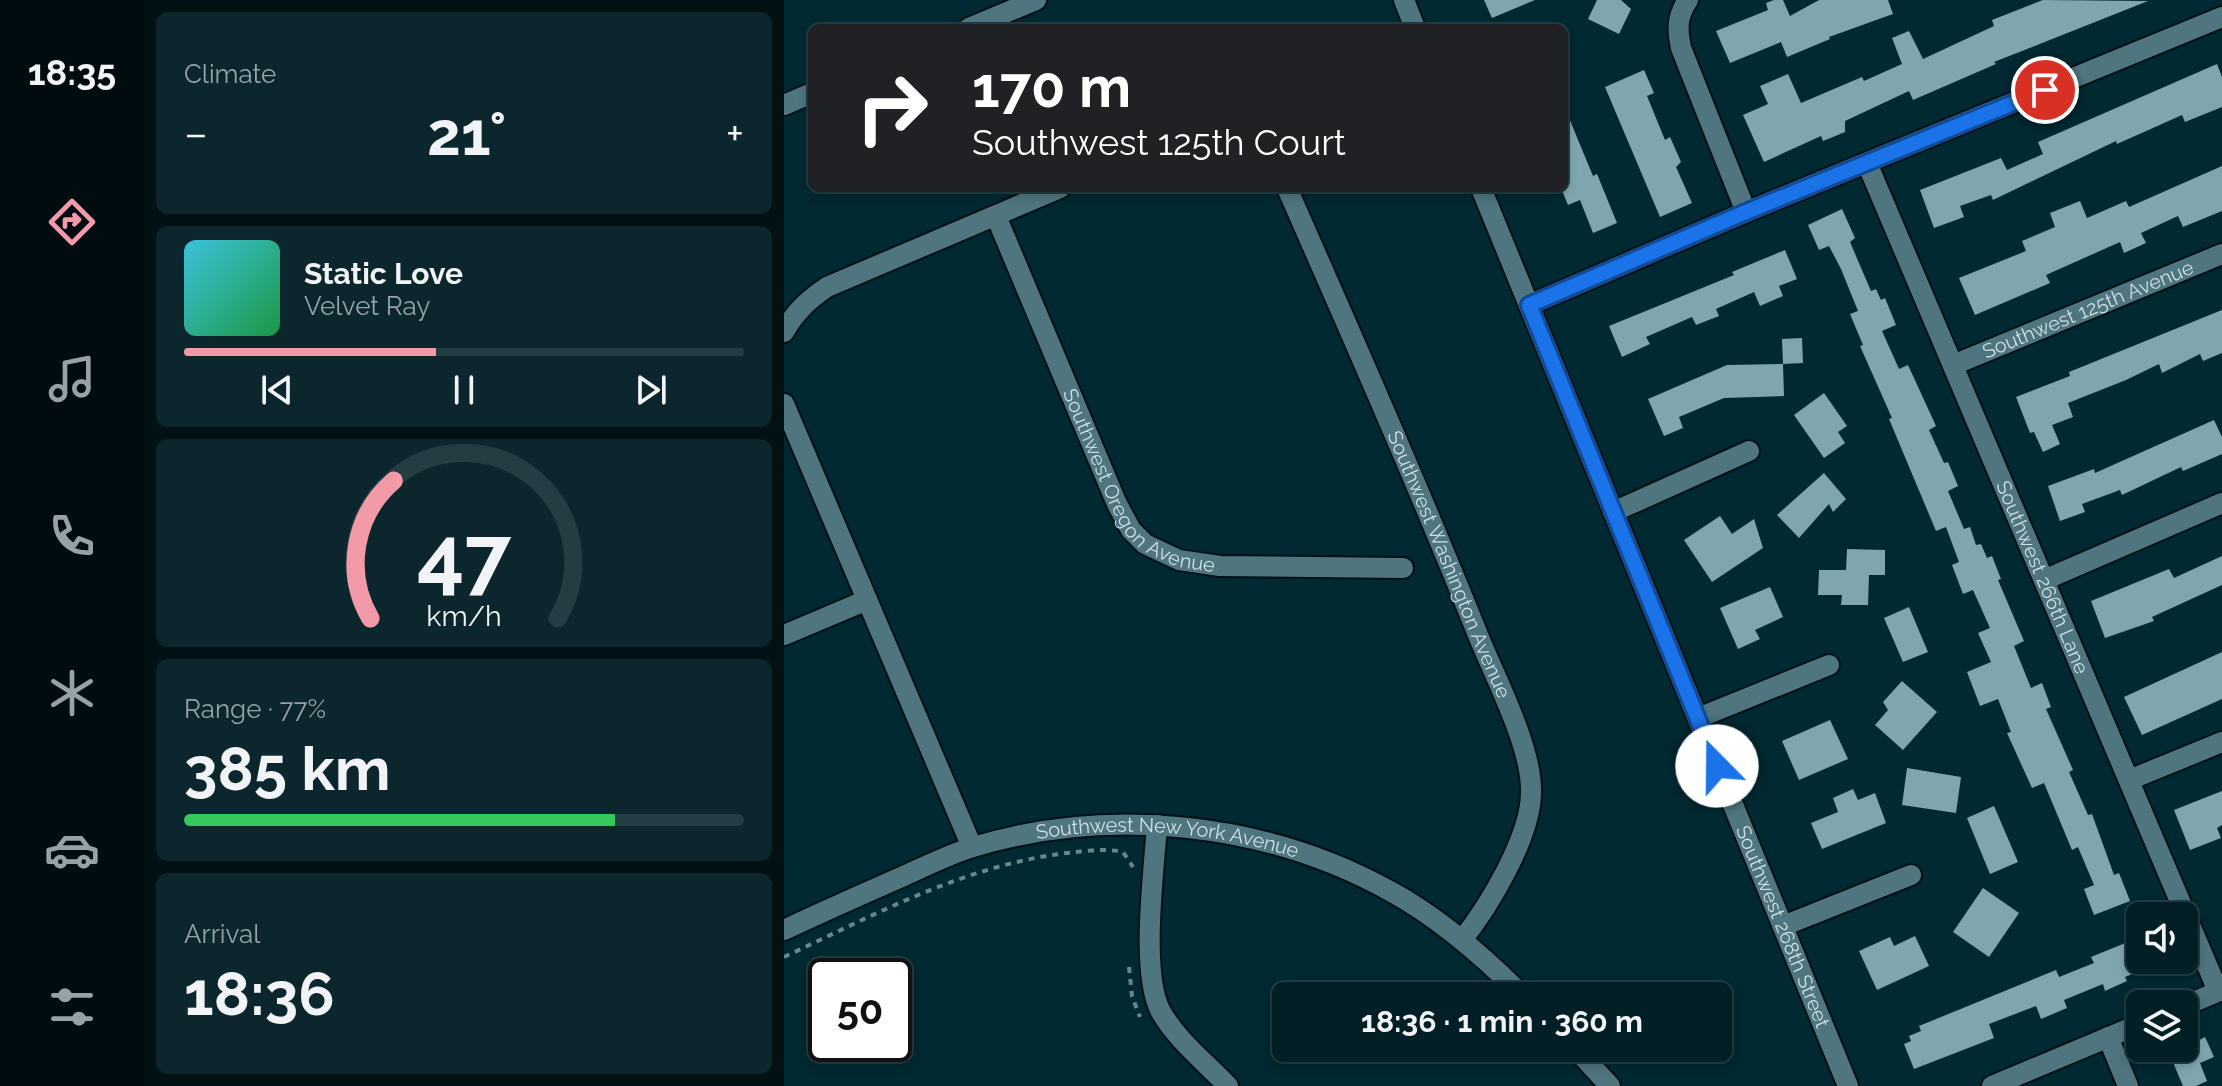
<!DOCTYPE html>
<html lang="en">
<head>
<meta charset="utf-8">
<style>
	:root { --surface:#011f25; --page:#0b272d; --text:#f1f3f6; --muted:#96a2a7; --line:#233d42; --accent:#f39aa9 }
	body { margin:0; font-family:Raleway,sans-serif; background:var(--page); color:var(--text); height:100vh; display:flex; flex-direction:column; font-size:30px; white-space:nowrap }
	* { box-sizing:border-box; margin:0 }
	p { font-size:26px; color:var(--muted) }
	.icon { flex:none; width:44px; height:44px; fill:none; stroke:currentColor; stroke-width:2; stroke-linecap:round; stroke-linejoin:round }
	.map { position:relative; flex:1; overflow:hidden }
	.details { display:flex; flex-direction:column; gap:12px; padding:12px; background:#011114; width:640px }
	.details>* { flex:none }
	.hud { position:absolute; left:24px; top:24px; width:760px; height:168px; border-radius:12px; box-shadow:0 4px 12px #0003,0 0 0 2px var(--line); background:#202124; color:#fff; overflow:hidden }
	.buttons { position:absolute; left:1342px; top:902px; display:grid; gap:16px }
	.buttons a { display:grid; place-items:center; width:72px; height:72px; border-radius:12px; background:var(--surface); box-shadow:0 4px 12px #0003,0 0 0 2px var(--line); font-size:40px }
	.speed { position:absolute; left:24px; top:958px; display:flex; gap:16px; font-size:40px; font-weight:700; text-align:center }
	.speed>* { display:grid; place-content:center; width:104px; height:104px; border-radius:50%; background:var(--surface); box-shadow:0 4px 12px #0003,0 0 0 2px var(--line); line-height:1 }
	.speed .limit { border:4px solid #111; border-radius:12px; background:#fff; color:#111 }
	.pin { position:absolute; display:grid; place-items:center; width:68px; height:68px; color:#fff; margin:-34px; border:4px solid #fff; border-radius:50%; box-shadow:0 2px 8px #0007 }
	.me { position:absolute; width:88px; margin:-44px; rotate:338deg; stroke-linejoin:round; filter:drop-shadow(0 0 6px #0008) }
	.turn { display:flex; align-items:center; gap:28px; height:168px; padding:0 32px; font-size:36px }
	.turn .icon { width:104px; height:104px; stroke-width:2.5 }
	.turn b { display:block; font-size:56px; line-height:68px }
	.big { font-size:60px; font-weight:700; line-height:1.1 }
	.details .tile { flex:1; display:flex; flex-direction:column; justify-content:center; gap:12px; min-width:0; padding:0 28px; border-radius:12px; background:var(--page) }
	.details .dial { align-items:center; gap:0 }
	.dial svg { height:208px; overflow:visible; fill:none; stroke:var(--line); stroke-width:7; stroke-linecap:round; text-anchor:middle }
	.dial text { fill:var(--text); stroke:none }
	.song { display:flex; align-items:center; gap:24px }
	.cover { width:96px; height:96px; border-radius:12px; background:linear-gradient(135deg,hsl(190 70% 55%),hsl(140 70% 35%)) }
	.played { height:8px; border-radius:4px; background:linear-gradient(90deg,var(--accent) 45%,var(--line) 45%) }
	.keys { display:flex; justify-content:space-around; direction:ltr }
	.heat { display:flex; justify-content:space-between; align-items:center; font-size:44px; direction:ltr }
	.charge { height:12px; border-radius:6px; background:linear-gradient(90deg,#34c759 77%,var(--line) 0) }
	.trip { position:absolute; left:488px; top:982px; width:460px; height:80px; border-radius:12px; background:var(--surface); box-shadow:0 4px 12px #0003,0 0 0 2px var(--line); font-weight:700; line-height:80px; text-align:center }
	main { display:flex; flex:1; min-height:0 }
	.tabs { display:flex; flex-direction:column; width:144px; justify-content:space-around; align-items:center; background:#000c0f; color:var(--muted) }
	.tabs .icon { width:56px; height:56px }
	.tabs .selected { color:var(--accent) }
	.tabs b { font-size:36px; color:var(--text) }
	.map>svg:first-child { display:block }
	.building { fill:#7fa6af }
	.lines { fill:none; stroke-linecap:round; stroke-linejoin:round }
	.street-casing { stroke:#001117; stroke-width:24 }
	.secondary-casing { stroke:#001117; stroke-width:24 }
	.path { stroke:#68868c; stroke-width:4; stroke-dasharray:6 6; stroke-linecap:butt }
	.street { stroke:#4f757e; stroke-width:20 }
	.secondary { stroke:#4f757e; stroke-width:20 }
	.route-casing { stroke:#114b97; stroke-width:20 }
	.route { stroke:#1a73e8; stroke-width:14 }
	.labels { text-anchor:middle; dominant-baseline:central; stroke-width:8; stroke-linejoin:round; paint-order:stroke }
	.street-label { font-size:20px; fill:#cbdfe4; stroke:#012931 }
</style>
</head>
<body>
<main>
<nav class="tabs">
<b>18:35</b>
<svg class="icon selected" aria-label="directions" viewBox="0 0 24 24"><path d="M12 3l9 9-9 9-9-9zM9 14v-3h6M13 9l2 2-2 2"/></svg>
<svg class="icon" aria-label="music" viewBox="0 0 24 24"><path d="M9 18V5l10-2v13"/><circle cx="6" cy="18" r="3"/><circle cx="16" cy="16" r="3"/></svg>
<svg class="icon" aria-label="phone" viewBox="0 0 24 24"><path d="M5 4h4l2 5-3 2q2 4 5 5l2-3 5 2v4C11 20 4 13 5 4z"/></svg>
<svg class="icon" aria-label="climate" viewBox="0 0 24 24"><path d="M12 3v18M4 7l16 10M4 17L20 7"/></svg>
<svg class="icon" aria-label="car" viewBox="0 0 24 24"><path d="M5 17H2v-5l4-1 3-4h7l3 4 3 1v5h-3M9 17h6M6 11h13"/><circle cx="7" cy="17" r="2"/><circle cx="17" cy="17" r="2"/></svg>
<svg class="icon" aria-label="filters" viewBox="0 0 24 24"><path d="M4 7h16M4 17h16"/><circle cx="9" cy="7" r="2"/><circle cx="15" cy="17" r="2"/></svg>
</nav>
<section class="details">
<div class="tile"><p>Climate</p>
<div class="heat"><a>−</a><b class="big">21°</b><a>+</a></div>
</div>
<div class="tile">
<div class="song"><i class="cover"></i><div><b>Static Love</b><p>Velvet Ray</p></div></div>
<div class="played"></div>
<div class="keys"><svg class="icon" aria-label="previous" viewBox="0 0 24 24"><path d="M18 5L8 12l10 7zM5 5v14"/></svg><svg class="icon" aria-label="pause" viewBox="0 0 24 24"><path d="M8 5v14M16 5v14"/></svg><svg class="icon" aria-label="next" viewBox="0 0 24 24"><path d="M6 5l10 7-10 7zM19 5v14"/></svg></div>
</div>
<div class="tile dial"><svg viewBox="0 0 100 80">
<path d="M14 69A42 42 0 1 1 86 69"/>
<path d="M14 69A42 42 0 0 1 23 16" stroke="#f39aa9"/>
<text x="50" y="56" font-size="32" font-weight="700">47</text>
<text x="50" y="72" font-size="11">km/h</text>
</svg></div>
<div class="tile"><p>Range · 77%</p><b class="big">385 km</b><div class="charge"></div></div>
<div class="tile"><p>Arrival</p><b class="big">18:36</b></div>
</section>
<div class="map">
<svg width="1438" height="1086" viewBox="0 0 1438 1086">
	<rect width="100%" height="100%" fill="#012931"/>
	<g class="building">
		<polygon points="700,0 751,0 708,18"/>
		<polygon points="813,0 837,0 847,9 835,34 804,19"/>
		<polygon points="990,0 999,0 1006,16 1035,0 1104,0 1109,14 1045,37 1046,39 1003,57 997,42 946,63 932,31 984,10 982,3"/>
		<polygon points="1259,0 1364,1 1210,62 1212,64 1129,100 1125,91 1061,121 1061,132 1039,141 1037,136 980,162 959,115 984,104 976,86 1004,74 1017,103 1078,77 1080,81 1118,64 1108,38 1125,31 1139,59 1210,26 1208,20"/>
		<polygon points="1433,64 1438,77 1438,107 1401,122 1398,115 1333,144 1332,141 1209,200 1207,195 1176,206 1180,217 1150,228 1136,190 1217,158 1223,170 1259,154 1254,142"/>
		<polygon points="860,70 870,93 863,96 881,140 886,137 897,162 892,167 908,203 876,217 821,87"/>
		<polygon points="780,106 809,176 813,174 833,223 809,233 796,200 784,205 777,188 780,188"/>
		<polygon points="1438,166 1438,211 1399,227 1394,216 1357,233 1362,243 1340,253 1336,242 1262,275 1266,283 1191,315 1175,278 1242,251 1238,241 1271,227 1266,213 1296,201 1303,218 1342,201 1345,207"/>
		<polygon points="1058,209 1071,238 1066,242 1087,291 1092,289 1097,300 1101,298 1112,325 1098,331 1115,369 1124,365 1152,426 1145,430 1160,463 1164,462 1174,486 1164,491 1180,529 1186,527 1192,545 1197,544 1203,558 1208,556 1217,579 1214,580 1240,641 1230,646 1247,688 1258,683 1267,707 1262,709 1289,770 1285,772 1304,815 1308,814 1330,875 1335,873 1346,901 1310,915 1300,889 1310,885 1294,847 1288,850 1260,783 1248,788 1223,733 1227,732 1214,699 1196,706 1183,672 1207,662 1194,633 1206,628 1189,590 1179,594 1168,565 1175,562 1162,527 1152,531 1105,419 1108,418 1076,346 1079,345 1066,314 1074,311 1057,269 1045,246 1035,250 1024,225"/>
		<polygon points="1001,250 1013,279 995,286 999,296 976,306 970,292 932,309 935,316 912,325 908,317 862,337 866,344 838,357 825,326 950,275 948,272"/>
		<polygon points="1438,310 1438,353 1419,361 1416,354 1378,373 1375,364 1342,380 1284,403 1289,417 1268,425 1276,444 1259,452 1250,432 1246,433 1232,397 1286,376 1285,372"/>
		<polygon points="1018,338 1019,363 999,364 998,339"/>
		<polygon points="999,364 1000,396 940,398 895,417 899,428 880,436 864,399 943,365"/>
		<polygon points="1040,393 1063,426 1054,432 1061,443 1040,458 1010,415"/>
		<polygon points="1430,420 1438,437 1438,454 1399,471 1397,467 1338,495 1336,490 1298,504 1301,512 1276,521 1264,486 1310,469 1311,473"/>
		<polygon points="1040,473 1062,499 1049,512 1045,504 1015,538 993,515"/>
		<polygon points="936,516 948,534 970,519 979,548 928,582 900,540"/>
		<polygon points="1063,549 1101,550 1101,575 1085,575 1084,605 1057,605 1058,595 1034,595 1035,570 1062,570"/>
		<polygon points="1438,556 1438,585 1368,617 1370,621 1321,638 1307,601 1385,569 1390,578"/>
		<polygon points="986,587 999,617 971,630 976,639 954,649 936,608"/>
		<polygon points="1125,607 1144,652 1119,662 1100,618"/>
		<polygon points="1438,652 1438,699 1358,735 1340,697"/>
		<polygon points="1118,681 1153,712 1119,750 1091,725 1104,710 1099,702"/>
		<polygon points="1046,720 1064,759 1015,780 998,741"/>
		<polygon points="1123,768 1177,777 1172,813 1118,805"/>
		<polygon points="1069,789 1074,800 1091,793 1102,823 1038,849 1027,823 1054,812 1049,798"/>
		<polygon points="1438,791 1438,825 1433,828 1437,838 1406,850 1390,810"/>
		<polygon points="1210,806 1234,862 1206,874 1183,818"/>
		<polygon points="1199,888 1235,913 1205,957 1169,932"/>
		<polygon points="1131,936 1145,966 1093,990 1075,951 1106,937 1110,946"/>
		<polygon points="1356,937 1356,971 1341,977 1343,981 1321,991 1319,984 1280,1000 1283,1008 1257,1019 1252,1006 1205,1024 1210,1038 1130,1069 1120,1044 1127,1041 1125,1036 1137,1031 1135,1026 1272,970 1275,977 1310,963 1307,957"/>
		<polygon points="1421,1037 1430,1057 1416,1063 1423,1081 1412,1086 1399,1086 1383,1048 1400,1048"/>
	</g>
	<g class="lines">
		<g class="street-casing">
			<g id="street">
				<path d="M904,0c-11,16 -11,29 -7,48l65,164"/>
				<path id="s1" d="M1083,163l351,828"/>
				<path id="s2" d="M503,188c66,150 132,300 193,452 17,41 53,110 51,154 -1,44 -42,112 -69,146"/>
				<path id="s3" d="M212,216l121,288 14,26 14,14 34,16 41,6 183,2"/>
				<polyline points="745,305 962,212 1438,17"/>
				<path d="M0,332c11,-20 24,-32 43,-45l233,-99"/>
				<path id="s4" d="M1169,365l269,-111"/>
				<polyline points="0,404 188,847"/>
				<polyline points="829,512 965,451"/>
				<polyline points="1260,580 1438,503"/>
				<polyline points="0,635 83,600"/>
				<polyline points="914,718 1045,665"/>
				<polyline points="1345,780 1438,742"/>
				<path d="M373,825c-3,46 -17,148 4,187 16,28 45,51 67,74"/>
				<polyline points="999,926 1127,875"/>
				<path id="s5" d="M0,930c40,-19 81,-37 122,-55 22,-10 44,-21 67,-28 137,-41 292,-25 417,44 50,27 94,66 133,105"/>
				<polyline points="1400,1006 1438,990"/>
				<polyline points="1324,1037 1344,1086"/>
				<polyline points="791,1048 826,1086"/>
				<polyline points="1208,1086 1356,1024"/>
			</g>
		</g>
		<g class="secondary-casing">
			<g id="secondary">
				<polyline points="620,0 631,28"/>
				<polyline points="185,28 252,0"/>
				<polyline points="0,105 28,93"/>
				<path id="s6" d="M697,188l367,898"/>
			</g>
		</g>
		<g class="path">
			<path d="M0,957c92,-43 182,-92 283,-104 18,-2 38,-5 56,-1l10,15"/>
			<polyline points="345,967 348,996 356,1017"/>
		</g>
		<use href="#street" class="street"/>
		<use href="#secondary" class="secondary"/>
	</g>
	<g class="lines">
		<g class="route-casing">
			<polyline id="route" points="933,766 745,305 962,212 1261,90"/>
		</g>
		<use href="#route" class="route"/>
	</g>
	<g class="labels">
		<g class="street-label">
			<text stroke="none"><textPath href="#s4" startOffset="146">Southwest 125th Avenue</textPath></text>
			<text stroke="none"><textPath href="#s3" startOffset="312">Southwest Oregon Avenue</textPath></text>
			<text stroke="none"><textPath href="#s2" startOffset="410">Southwest Washington Avenue</textPath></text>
			<text stroke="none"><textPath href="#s1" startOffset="450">Southwest 266th Lane</textPath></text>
			<text stroke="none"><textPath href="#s5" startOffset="404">Southwest New York Avenue</textPath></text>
			<text stroke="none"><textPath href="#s6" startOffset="798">Southwest 268th Street</textPath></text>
		</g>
	</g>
</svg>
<div class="buttons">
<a><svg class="icon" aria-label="sound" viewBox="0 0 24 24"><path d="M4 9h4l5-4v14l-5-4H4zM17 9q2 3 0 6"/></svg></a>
<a><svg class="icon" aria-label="layers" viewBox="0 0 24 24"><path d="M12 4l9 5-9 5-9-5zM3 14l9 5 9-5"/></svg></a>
</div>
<div class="speed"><div class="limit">50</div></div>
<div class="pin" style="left:1261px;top:90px;background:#d93025"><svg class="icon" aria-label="arrive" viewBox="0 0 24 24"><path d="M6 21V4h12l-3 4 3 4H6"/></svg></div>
<svg class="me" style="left:933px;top:766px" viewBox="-20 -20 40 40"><circle r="19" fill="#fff"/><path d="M0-13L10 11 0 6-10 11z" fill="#1a73e8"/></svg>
<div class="trip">18:36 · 1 min · 360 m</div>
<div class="hud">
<div class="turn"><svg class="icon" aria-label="right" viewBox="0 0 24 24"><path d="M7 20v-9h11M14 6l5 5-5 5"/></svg><div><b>170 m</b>Southwest 125th Court</div></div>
</div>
</div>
</main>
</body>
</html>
